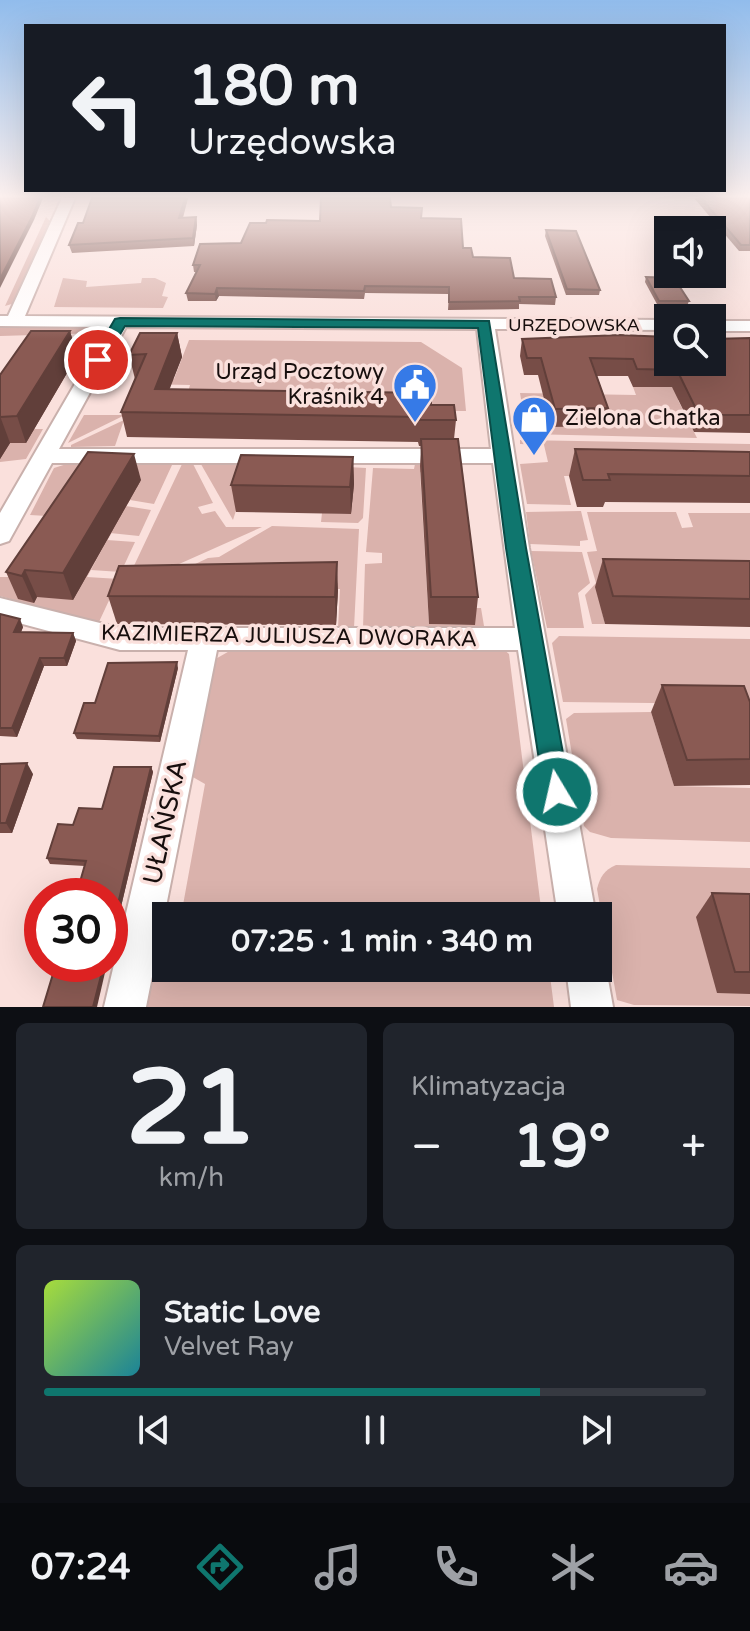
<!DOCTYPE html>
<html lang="pl">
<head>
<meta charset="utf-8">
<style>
	:root { --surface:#171b24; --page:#20242c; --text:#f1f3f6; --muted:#9ea1a6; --line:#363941; --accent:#0f766e }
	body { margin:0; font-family:"Varela Round",sans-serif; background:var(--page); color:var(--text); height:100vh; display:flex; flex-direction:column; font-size:30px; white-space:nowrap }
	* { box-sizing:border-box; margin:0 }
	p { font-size:26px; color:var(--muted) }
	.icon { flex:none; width:44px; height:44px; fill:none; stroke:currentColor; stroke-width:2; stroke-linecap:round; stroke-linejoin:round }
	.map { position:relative; height:1007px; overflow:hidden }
	.side { display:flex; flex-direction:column; gap:16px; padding:16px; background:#0d0f14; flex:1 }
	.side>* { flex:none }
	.hud { position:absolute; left:24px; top:24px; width:702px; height:168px; border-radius:0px; box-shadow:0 8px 32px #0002; background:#171b24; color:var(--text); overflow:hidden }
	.controls { position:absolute; left:654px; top:216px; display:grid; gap:16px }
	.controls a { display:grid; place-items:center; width:72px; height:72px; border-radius:0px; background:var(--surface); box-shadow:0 8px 32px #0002; font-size:40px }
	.speed { position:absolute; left:24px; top:878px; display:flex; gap:16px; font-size:40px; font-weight:700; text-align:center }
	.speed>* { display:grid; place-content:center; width:104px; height:104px; border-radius:50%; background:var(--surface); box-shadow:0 8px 32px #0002; line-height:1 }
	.speed .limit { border:12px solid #d22; background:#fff; color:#111 }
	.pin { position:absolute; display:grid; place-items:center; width:68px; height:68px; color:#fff; margin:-34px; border:4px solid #fff; border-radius:50%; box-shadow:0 2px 8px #0007 }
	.me { position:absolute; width:88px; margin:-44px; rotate:351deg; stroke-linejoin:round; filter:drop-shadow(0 0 6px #0008) }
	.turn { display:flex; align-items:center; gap:28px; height:168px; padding:0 32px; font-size:36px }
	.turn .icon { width:104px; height:104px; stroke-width:2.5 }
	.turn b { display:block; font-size:56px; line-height:68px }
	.big { font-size:60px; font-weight:700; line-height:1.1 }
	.side .tile { flex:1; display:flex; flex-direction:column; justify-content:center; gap:12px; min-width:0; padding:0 28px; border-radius:12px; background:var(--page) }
	.side .dial { align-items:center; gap:0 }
	.dial b { font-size:104px; line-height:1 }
	.song { display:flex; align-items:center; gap:24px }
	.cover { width:96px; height:96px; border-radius:12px; background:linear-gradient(135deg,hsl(80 70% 55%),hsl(190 70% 35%)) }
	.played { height:8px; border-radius:4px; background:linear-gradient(90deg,var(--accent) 75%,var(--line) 75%) }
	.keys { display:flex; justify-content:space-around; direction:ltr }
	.heat { display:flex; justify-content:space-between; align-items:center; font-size:44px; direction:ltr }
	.side .tiles { flex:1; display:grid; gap:16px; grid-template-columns:1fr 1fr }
	.tile:last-child { grid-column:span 2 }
	.trip { position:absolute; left:152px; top:902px; width:460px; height:80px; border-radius:0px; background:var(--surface); box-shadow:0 8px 32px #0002; font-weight:700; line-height:80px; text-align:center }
	.dock { display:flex; height:128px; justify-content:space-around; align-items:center; background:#090b0e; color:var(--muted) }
	.dock .icon { width:56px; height:56px }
	.dock .on { color:var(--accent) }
	.dock b { font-size:36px; color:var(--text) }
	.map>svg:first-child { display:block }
	.green { fill:#dab2ac }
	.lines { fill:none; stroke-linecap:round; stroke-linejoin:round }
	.minor-casing { stroke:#c9b0ac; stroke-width:4 }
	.minor { fill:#fff; fill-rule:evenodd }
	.wall { fill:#774d47 }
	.shaded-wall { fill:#613f3a }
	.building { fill:#8a5a53; stroke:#613f3a; stroke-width:2 }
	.route { fill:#0f766e; stroke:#0a4d48; stroke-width:2 }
	.labels { text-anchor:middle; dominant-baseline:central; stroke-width:7; stroke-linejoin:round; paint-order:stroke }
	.far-street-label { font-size:18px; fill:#170e0d; stroke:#fae0dc }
	.poi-label { font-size:22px; fill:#170e0d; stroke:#fae0dc; text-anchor:end }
	.street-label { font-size:22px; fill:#170e0d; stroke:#fae0dc }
	.near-street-label { font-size:26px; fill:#170e0d; stroke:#fae0dc }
</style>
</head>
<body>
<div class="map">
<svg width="750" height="1007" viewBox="0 0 750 1007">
	<rect width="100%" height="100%" fill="#fae0dc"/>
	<g class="green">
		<polygon points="46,217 51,222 15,303 5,306"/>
		<polygon points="63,278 87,281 86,287 141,283 142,278 155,278 166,283 162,296 168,297 163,308 54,307"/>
		<polygon points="0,327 91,327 100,333 0,336"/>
		<polygon points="189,340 421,342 462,368 466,411 301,410 187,395 190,385 139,384 141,379 174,379"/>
		<polygon points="633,387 727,387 750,401 678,400 697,438 527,434 520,393 636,395"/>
		<polygon points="84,415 125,415 68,443"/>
		<polygon points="124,420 115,446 71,447 71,445"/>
		<polygon points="34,429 43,429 26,459 0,462 0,443"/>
		<polygon points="520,440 750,444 750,478 564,476 571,505 527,504 520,464 548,462 544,445 520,444"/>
		<polygon points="198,459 366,468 363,518 358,523 321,522 322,513 351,514 353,484 245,482 233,520"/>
		<polygon points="73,462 172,465 154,504 130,500 87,577 119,579 98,624 0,596 0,577 17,577 47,516 30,515 54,468"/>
		<polygon points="183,462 192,462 213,503 198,507 202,514 215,511 226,527 262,527 123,589"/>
		<polygon points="415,464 462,464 465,489 420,472 429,624 474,625 473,608 481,608 484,626 363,628 365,564 382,563 382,553 366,552 373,468 414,469"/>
		<polygon points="126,506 151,510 139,536 110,533"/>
		<polygon points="581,511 588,540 580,541 580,546 530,544 526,512"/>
		<polygon points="587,512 676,512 682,528 693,527 688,513 750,513 750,589 596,587 605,624 592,624 585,595 596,583 587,552 597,551"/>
		<polygon points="272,526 359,529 354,628 338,628 340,589 138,591 208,558 219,557"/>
		<polygon points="107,540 135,542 121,572 91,570"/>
		<polygon points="531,551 582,552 590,583 578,593 584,628 547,628"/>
		<polygon points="559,636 750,639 750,733 738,704 563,702 552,643"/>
		<polygon points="502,648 509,654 542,916 181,916 205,784 191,776 212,661 233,649"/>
		<polygon points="651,712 674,786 750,788 750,842 611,838 590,832 584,826 566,719 574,713"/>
		<path d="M616,865l134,3v138l-116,-1 -17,-5 -20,-111c3,-12 7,-19 19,-24z"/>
		<polygon points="171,968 549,968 554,1007 138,1007 144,980 168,980"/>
	</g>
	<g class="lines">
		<g class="minor-casing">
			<g id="minor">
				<path d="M62,198h13l-50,118 643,4v10l-173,-1 34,219 67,368h-38l-40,-266h-301l-71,357h-42l84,-357h-68l-120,-32v-20l120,30h395l-22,-165h-441l-43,78 -9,3v-31l108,-186 -108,-1v-10h8zM126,327l351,2 14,120h-432z"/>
				<rect x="712" y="321" width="38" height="10"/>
				<polygon points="598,953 606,968 613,1007 571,1007 566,968 598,968"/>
			</g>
		</g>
		<use href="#minor" class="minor"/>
	</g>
	<g class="wall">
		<polygon points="188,198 183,218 196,217 197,225 194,246 72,253 69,245 83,223"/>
		<polygon points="694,198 750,198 750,251 739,251"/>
		<polygon points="391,207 422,218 463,248 473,257 514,278 556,297 555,305 519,304 519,309 448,310 449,294 365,293 364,299 219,296 216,301 188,301 186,293 197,272 194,272 193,265 241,243 266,223 320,221"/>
		<polygon points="546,230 600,290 599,295 566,295 545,236"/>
		<polygon points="646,277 689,301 687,306 658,306 645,282"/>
		<polygon points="70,331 77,356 26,443 10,443 0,459 0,375"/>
		<polygon points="177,333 182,357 169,389 431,405 456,420 454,439 478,597 475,625 429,624 420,466 421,446 419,446 418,442 127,437 121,412 135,379 129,355"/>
		<polygon points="750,338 750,433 694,432 672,387 633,387 628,376 597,376 608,408 604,426 551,427 538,375 524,375 520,356 522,339 668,362"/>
		<polygon points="575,449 750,452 750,503 605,502 603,507 577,507 569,476"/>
		<polygon points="353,457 354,484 351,514 236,512 231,485"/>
		<polygon points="141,480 73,600 37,597 34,603 18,599 6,572"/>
		<polygon points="603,559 750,561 750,627 605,624 595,587"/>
		<polygon points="338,590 336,625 117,624 108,596"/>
		<polygon points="0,614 23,627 21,632 73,633 76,641 67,666 44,666 17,737 0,736"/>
		<polygon points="178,668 160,742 77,739 74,733"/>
		<polygon points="662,685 750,702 750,785 674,786 651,712"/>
		<polygon points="0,764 33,774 12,833 0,833"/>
		<polygon points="151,767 153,772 110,953 110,896 85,866 50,864 47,858 73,825 102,809"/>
		<polygon points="712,893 750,894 750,994 717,993 696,917"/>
	</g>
	<g class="shaded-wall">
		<polygon points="40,198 43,198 34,220 0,288 0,279"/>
		<polygon points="185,198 188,198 180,226 179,218"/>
		<polygon points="196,217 197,225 194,246 193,238"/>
		<polygon points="217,288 219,296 216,301 215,294"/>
		<polygon points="70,331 77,356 26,443 17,416"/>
		<polygon points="177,333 182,357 160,414 155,389"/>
		<polygon points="0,416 10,443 0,459"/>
		<polygon points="134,454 141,480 73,600 63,573"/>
		<polygon points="353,457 354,484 351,514 350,487"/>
		<polygon points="337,562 338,590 336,625 335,597"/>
		<polygon points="25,570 37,597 34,603 22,576"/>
		<polygon points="20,619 23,627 18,640 14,632"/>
		<polygon points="73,633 76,641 67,666 64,658"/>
		<polygon points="40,658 44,666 17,737 12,728"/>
		<polygon points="177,662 178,668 160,742 159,736"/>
		<polygon points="27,763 33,774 12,833 6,823"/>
		<polygon points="151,767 153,772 110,953 110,937"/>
		<polygon points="104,964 107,964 97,1007 93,1007"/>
	</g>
	<g class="building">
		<polygon points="0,198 40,198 33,215 0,279"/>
		<polygon points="92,198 185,198 179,218 196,217 193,238 69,245 78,223 83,223"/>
		<polygon points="321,198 390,198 391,207 422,208 421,218 461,219 463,248 471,248 473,257 510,258 514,278 551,279 556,297 519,297 520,301 449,302 449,287 365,286 364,291 217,288 215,294 186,293 200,265 193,265 200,244 241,243 250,223 266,223 267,220 320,221"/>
		<polygon points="701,198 750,198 750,245 741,245"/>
		<polygon points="546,230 576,231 600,290 567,289"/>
		<polygon points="646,277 674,278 689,301 659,301"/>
		<polygon points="31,331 70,331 17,416 0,417 0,375"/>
		<polygon points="140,333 177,333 155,389 431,393 431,405 454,405 456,420 420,420 420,417 121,412 146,354 129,355"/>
		<polygon points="620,335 668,337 668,362 712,362 712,339 750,338 750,415 699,415 677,370 637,369 633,359 590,358 608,408 555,409 541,358 527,358 522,339"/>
		<polygon points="421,439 458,439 478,597 431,597"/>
		<polygon points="575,449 750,452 750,476 608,474 610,480 583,480"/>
		<polygon points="88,452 134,454 63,573 25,570 22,576 6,572"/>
		<polygon points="241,455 353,457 350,487 231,485"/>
		<polygon points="603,559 750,561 750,599 613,596"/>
		<polygon points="337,562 335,597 108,596 119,566"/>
		<polygon points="0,614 20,619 14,632 73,633 64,658 40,658 12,728 0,728"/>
		<polygon points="177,662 159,736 74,733 84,703 95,703 108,663"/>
		<polygon points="662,685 744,686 750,702 750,759 687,760"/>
		<polygon points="27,763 6,823 0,823 0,764"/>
		<polygon points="114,767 151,767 110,937 110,896 76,896 86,861 47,858 58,824 73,825 79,808 102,809"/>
		<polygon points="712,893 750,894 750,972 735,972"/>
		<polygon points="56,964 104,964 93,1007 43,1007"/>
	</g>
	<linearGradient id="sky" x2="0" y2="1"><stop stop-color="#91bcec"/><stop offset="0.58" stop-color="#fdf1ef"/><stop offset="1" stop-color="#fdf1ef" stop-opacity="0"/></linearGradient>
	<rect width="750" height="339" fill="url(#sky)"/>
	<polygon class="route" points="120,318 489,321 526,548 570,792 566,801 557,805 548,801 544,792 506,548 478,328 125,326 103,363 93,363 91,360 115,319"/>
	<defs>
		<g id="civic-pin" transform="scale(2.3)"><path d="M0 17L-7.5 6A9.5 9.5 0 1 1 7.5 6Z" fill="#367ae7" stroke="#fae0dc"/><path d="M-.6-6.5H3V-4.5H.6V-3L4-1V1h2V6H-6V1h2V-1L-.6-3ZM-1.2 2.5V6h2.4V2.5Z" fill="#fff"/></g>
		<g id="shop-pin" transform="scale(2.3)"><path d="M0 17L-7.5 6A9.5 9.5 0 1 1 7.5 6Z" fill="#367ae7" stroke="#fae0dc"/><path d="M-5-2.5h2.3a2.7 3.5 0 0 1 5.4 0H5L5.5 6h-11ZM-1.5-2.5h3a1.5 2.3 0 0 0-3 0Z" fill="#fff"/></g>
	</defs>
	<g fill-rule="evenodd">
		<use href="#civic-pin" x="415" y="385"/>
		<use href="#shop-pin" x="534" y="418"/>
	</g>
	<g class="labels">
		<g class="far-street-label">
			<text x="574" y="325">URZĘDOWSKA</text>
		</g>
		<g class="poi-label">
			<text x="384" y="372">Urząd Pocztowy<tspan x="384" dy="25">Kraśnik 4</tspan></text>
			<text x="565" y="418" text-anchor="start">Zielona Chatka</text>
		</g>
		<g class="street-label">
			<text transform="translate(289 636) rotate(1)">KAZIMIERZA JULIUSZA DWORAKA</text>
		</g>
		<g class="near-street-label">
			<text transform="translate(165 822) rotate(-78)">UŁAŃSKA</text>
		</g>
	</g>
</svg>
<div class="controls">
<a><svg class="icon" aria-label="sound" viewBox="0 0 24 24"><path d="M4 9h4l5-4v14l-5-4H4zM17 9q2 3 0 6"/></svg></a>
<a><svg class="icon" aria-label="search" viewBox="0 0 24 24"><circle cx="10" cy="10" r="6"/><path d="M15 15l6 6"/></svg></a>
</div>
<div class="speed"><div class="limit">30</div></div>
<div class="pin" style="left:98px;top:360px;background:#d93025"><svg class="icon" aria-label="arrive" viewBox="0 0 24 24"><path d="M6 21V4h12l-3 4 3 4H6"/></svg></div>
<svg class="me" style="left:557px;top:792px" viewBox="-20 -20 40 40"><circle r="17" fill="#0f766e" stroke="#fff" stroke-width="3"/><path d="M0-11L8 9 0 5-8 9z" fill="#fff"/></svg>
<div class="trip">07:25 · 1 min · 340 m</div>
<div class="hud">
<div class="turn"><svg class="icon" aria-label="left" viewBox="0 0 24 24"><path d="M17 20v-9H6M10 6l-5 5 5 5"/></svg><div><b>180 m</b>Urzędowska</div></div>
</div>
</div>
<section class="side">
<div class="tiles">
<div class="tile dial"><b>21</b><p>km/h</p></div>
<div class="tile"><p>Klimatyzacja</p>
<div class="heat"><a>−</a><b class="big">19°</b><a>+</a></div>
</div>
<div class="tile">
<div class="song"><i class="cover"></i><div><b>Static Love</b><p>Velvet Ray</p></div></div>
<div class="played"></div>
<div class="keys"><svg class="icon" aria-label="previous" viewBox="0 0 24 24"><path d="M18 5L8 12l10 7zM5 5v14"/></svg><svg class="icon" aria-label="pause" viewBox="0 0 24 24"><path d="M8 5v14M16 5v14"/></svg><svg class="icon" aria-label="next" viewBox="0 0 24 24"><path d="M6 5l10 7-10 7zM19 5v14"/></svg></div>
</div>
</div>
</section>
<nav class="dock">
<b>07:24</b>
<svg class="icon on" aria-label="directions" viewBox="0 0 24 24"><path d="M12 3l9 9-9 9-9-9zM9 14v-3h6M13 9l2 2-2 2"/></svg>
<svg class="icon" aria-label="music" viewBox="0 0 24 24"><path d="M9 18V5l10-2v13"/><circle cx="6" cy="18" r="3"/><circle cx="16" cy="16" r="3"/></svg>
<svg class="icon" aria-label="phone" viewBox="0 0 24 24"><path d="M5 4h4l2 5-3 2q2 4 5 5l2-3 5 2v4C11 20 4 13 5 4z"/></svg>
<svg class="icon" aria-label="climate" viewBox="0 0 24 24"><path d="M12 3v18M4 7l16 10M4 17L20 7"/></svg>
<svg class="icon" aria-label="car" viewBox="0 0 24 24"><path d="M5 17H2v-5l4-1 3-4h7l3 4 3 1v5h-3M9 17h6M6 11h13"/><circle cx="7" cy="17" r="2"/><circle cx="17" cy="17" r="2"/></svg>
</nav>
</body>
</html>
